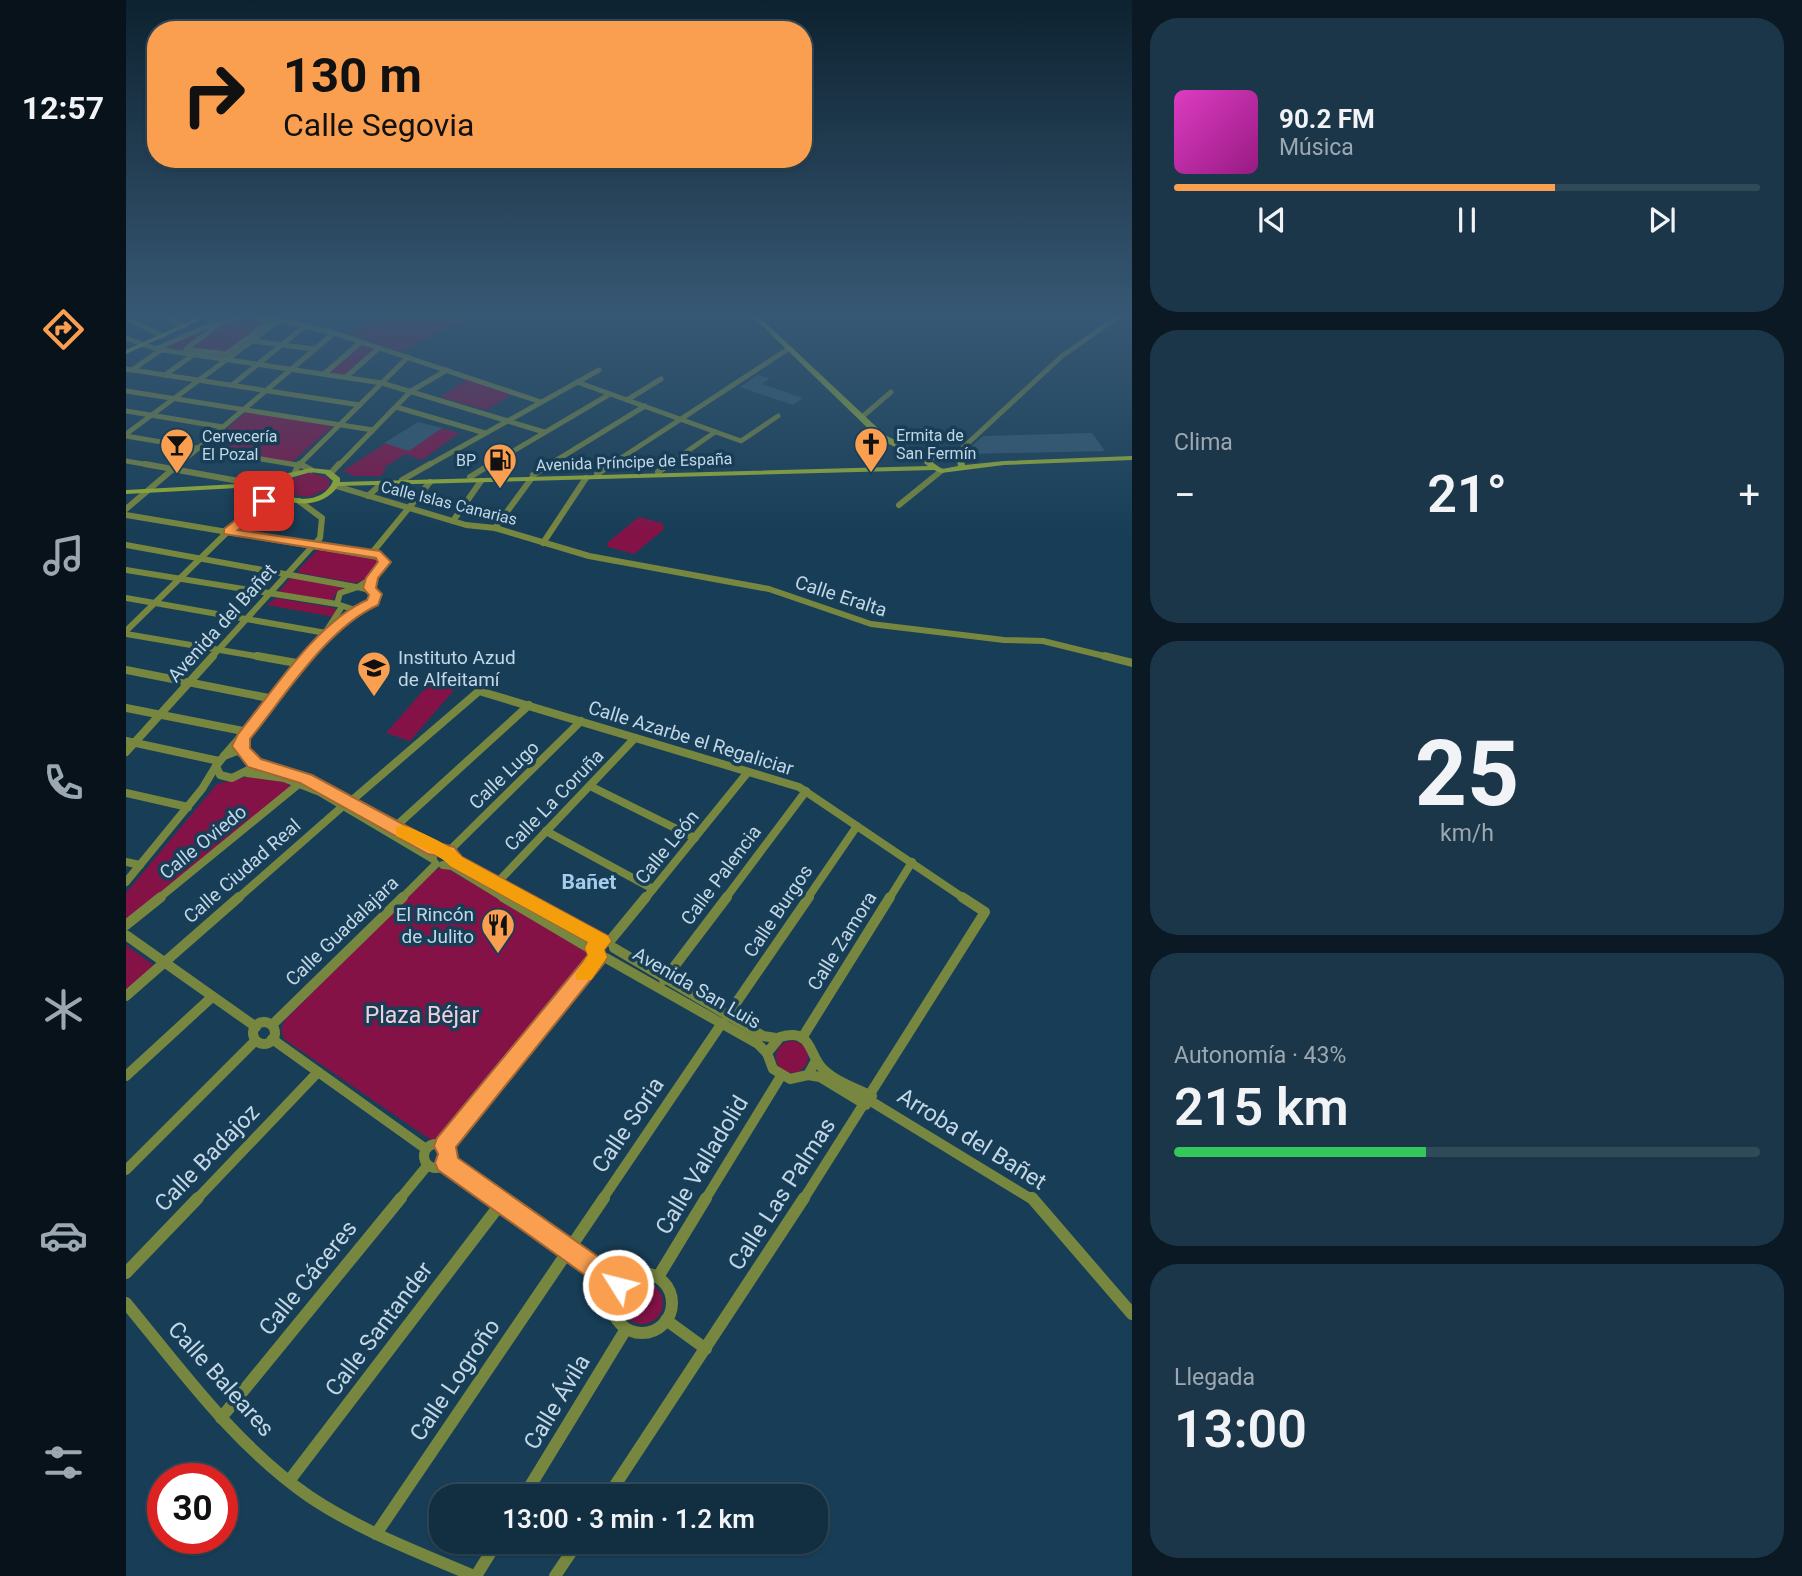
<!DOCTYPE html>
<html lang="es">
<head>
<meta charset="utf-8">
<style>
	:root { --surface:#122e41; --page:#1b3648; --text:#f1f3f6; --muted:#9ca8b1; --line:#314a5a; --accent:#fa9f4f }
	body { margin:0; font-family:Roboto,sans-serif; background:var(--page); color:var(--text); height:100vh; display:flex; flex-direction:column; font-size:26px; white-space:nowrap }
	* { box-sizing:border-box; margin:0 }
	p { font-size:23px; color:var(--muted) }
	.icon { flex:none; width:38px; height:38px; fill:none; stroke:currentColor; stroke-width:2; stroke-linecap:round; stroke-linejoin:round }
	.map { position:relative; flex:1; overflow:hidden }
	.drawer { display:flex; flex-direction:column; gap:18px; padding:18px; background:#0a1924; width:670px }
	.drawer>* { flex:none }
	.guide { position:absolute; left:21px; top:21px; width:665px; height:147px; border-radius:28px; box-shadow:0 2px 5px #0004,0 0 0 2px var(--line); background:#fa9f4f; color:#111; overflow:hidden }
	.speed { position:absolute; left:21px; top:1463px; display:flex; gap:14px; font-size:35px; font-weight:700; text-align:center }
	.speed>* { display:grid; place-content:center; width:91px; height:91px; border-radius:50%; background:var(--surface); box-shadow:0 2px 5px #0004,0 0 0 2px var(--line); line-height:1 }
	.speed .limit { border:10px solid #d22; background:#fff; color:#111 }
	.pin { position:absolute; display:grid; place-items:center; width:60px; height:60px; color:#fff; margin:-30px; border-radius:14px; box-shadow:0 4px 10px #0006 }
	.me { position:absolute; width:77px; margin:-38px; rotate:306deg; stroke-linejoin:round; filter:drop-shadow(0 0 5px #0008) }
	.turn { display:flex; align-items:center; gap:24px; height:147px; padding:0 21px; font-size:32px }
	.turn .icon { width:91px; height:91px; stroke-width:2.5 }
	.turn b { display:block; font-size:49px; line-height:60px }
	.big { font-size:52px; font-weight:600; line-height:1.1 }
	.drawer .tile { flex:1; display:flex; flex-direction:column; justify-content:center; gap:10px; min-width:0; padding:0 24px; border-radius:28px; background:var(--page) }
	.drawer .dial { align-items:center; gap:0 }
	.dial b { font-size:91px; line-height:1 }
	.song { display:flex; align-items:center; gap:21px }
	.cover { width:84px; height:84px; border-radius:10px; background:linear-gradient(135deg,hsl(310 70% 55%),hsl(310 70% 35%)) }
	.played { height:7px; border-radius:4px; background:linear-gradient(90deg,var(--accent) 65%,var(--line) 65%) }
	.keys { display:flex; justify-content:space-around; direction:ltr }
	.heat { display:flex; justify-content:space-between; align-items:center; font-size:38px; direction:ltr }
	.charge { height:10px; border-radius:5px; background:linear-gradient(90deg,#34c759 43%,var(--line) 0) }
	.trip { position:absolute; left:303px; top:1484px; width:399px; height:70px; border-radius:28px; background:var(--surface); box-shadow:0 2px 5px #0004,0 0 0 2px var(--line); font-weight:600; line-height:70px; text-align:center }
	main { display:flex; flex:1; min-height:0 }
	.menu { display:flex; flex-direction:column; width:126px; justify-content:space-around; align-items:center; background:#07121a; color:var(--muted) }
	.menu .icon { width:49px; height:49px }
	.menu .on { color:var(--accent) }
	.menu b { font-size:32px; color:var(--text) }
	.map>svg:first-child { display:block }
	.green { fill:#841247 }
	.building { fill:#325871 }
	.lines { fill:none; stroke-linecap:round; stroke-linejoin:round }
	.street-far4 { stroke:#78873f; stroke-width:5 }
	.street-far3 { stroke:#78873f; stroke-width:6 }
	.street-far2 { stroke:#78873f; stroke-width:8 }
	.street-far1 { stroke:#78873f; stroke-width:10 }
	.street { stroke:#78873f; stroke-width:12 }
	.secondary { fill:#9ab234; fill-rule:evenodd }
	.route { fill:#fa9f4f; stroke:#a26733; stroke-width:2 }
	.slow { fill:#f59e0b }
	.labels { text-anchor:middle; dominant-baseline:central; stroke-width:7; stroke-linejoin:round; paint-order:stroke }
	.far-poi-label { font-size:16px; fill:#c2d7e6; stroke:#183e57; text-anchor:start }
	.far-street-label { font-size:16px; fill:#c2d7e6; stroke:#183e57 }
	.street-label { font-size:19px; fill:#c2d7e6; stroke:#183e57 }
	.poi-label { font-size:19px; fill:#c2d7e6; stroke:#183e57; text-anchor:start }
	.neighbourhood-label { font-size:21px; font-weight:bold; fill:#a4cdeb; stroke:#183e57 }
	.near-park-label { font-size:23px; fill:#f0d0d9; stroke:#183e57 }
	.near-street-label { font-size:23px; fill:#c2d7e6; stroke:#183e57 }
</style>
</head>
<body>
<main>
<nav class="menu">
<b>12:57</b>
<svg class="icon on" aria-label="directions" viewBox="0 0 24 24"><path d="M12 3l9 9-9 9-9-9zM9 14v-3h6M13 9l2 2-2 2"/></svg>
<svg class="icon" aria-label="music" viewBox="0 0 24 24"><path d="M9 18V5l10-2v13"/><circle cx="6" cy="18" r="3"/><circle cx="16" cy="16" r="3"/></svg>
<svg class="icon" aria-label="phone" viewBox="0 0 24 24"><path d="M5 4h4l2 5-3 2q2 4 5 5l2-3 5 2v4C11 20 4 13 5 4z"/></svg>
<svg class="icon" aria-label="climate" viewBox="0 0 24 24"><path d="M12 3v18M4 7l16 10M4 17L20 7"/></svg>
<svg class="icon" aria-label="car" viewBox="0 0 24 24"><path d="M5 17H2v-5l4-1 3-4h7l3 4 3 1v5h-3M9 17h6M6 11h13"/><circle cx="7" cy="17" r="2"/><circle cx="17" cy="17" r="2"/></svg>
<svg class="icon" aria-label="filters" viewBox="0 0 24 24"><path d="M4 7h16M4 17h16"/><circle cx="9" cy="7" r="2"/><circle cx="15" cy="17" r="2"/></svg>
</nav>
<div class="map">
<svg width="1006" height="1576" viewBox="0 0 1006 1576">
	<rect width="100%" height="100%" fill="#183e57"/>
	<g class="green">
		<polygon points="115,312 149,321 102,356 40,348"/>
		<polygon points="267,312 352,312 274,352 222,334"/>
		<polygon points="234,345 248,349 218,375 203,372"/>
		<polygon points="342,379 386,394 361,410 314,397"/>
		<polygon points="120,412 204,425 206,427 166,462 79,448"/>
		<polygon points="292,422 333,433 296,460 279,454 256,469 260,470 254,476 228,476 217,471"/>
		<polygon points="182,472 203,478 203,488 183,497 158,493 158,482"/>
		<polygon points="513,517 536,523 538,529 508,554 482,547 481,543"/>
		<polygon points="193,549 251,559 252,562 238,580 230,583 173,573 172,570"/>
		<polygon points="165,577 218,588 210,593 206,601 153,592"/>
		<polygon points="150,598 208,608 211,612 208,617 141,605"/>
		<polygon points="311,675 334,683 284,741 260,733"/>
		<polygon points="121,777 163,782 164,788 0,920 0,893 91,784"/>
		<polygon points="315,868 322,869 457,947 465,958 320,1135 305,1140 158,1039 155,1029 159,1020 307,871"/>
		<polygon points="0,945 30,967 0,992"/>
		<circle cx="666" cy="1057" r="16"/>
		<circle cx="516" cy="1303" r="21"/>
	</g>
	<g class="building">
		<polygon points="632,375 644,378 636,384 677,398 667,405 614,387"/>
		<polygon points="292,422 316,428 283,451 258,443"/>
		<polygon points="966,433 979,451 837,454 857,436"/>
	</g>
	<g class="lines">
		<g class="street-far4">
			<polyline points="29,312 59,326"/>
			<polyline points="121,312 208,333 415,402"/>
			<polygon points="119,314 144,321 100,354 60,349 93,324"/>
			<polyline points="0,318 37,336"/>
			<polyline points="0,338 30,349 256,383 418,432"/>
			<polyline points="126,341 188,349"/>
			<polyline points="32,348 91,322"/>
			<polyline points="0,369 234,405"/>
			<polyline points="6,370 35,350"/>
			<polyline points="198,374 235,342"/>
			<polyline points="39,375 67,355"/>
			<polyline points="220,377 253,348"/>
			<polyline points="451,382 615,441 652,416"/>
			<polyline points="106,385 179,326"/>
			<polyline points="0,391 247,430"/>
			<polyline points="501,400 535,379"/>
			<polyline points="270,407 359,433"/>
			<polyline points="0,411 97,427"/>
			<polyline points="736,417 765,392"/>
			<polyline points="0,434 154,320"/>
			<polyline points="0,436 177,466"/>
			<polyline points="828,456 936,356 993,316"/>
			<polyline points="0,461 29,466"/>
			<polyline points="51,466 208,333"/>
			<polyline points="172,466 282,357"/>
			<polyline points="212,466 285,391 321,370"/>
			<polyline points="301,466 473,370"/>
			<polyline points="362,466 484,394"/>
			<polyline points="421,466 519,406"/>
			<polyline points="483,466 662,349"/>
			<polyline points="540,466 589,432"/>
		</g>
		<g class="street-far3">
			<polyline points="19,464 135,485"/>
			<polyline points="174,464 185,470"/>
			<polyline points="169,472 173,464"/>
			<polyline points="532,472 543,464"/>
			<polyline points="205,473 213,464"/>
			<polyline points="471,474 486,464"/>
			<polyline points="407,475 424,464"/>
			<polyline points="344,477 365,464"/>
			<polyline points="276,480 304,464"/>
			<polyline points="210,486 340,525 369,528 463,556 643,589 745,624 878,640 917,641 986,658"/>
			<polyline points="242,496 255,484"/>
			<polyline points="773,505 815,471"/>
			<polyline points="0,509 53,464"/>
			<polyline points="0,515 258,558 246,578 232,587"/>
			<polyline points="327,521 355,481"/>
			<polyline points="369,528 405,479"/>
			<polyline points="417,543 460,478"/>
			<polyline points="0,545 230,587"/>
			<polyline points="245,554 304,482"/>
			<polyline points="0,570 211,604"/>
			<polygon points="232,587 247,591 247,602 229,610 211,604 214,593"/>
			<polyline points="0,598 200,633 209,631"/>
			<polyline points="0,631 132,502 151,492"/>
			<polyline points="207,632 230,610"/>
			<polyline points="0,634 141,658"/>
			<polyline points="85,658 194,538 196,518 173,501"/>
			<polyline points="183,658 215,608"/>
		</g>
		<g class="street-far2">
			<polyline points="131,656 176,664"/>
			<polyline points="979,656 1006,663"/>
			<polyline points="0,670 148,699"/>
			<polyline points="0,708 122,732"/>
			<polyline points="0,741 93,761"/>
			<polygon points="111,751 127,758 126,768 106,778 94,775 90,766 98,756"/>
			<polyline points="0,752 87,656"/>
			<polyline points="98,756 185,656"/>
			<polyline points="128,763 180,779 315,851"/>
			<polyline points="121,773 158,778 194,792 307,859"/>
			<polyline points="464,786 569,838"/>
			<polyline points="0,793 62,807"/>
			<polyline points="224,802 353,691 673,787 839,899"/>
			<polyline points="269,827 403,705"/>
			<polyline points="420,831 527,889"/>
			<polyline points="322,852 455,721"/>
			<polyline points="326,856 401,899"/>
			<polyline points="0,862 14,865"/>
			<polyline points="317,865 326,866 380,899"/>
			<polyline points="0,882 76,789 90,766"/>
			<polyline points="370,884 509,738"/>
			<polyline points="32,899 174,783"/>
			<polyline points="111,899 217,806"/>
			<polyline points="275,899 310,864"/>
			<polyline points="519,899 622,772"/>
			<polyline points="599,899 680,791"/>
			<polyline points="681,899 731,826"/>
			<polyline points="763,899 786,862"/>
		</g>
		<g class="street-far1">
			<polyline points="377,897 468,951"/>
			<polyline points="398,897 476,941"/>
			<polyline points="0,925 35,897"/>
			<polyline points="0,935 130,1027"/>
			<polyline points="483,942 520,897"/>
			<polyline points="488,948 637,1036 650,1038"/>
			<polyline points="480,958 632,1044 641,1053"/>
			<polyline points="538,980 601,897"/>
			<polyline points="0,996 113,897"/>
			<polyline points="601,1016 683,897"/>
			<circle cx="138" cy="1033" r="11"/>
			<polyline points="147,1024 277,897"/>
			<polyline points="676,1038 764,897"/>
			<polyline points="146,1039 300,1149"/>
			<path d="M690,1060l-8,15 -18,4 -17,-10 -6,-16 13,-16c33,-10 28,18 43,32 13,13 33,19 49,27"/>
			<polyline points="682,1075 694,1077 740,1105"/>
			<polyline points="0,1076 86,997"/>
			<polyline points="743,1100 907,1200"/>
			<circle cx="310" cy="1156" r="12"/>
			<polyline points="318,1145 472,957"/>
			<polyline points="319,1162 372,1200"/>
			<polyline points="0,1170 129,1041"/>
			<polyline points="70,1200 192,1072"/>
			<polyline points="273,1200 301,1166"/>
			<polyline points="476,1200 596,1023"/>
			<polyline points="579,1200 655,1076"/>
			<polyline points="677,1200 859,912 836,897"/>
		</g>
		<g class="street">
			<polyline points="370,1198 492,1285"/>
			<polyline points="906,1198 1006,1314"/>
			<polyline points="0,1273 72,1198"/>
			<circle cx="516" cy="1303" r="30"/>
			<polyline points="532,1277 580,1198"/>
			<path d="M0,1303c56,68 110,143 184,194 51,34 108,55 164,79"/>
			<polyline points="540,1320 580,1349"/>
			<polyline points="95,1418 275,1198"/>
			<polyline points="163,1481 376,1202"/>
			<polyline points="398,1496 500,1329"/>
			<polyline points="482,1496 678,1198"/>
			<polyline points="250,1534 478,1198"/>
			<polyline points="350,1576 371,1542"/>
			<polyline points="429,1576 452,1542"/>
		</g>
		<g class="secondary">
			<polygon points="84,312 92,312 0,354 0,350"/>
			<path d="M622,312h6l131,123 43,22 3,-4 17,-1 15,5 2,8 39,-4 128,-5v4l-128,5 -63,8 -7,-3 -596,16c-13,21 -47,23 -65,6v-6l-147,8v-4l149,-8 9,-8 27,-6 19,2 10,8v4l588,-16 -4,-3 1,-1 -46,-23zM821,456l10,4 1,6 -16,3 -10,-7 4,-5zM185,472l14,2 8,7c-8,20 -36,23 -52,10v-6l9,-7z"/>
		</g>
	</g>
	<linearGradient id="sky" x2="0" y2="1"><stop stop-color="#0d2230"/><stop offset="0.59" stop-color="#375874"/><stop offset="1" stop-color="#375874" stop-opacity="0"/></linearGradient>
	<rect width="1006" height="533" fill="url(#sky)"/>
	<path class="route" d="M138,498l4,1v5l-30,26 142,21 11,11 -13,16 -2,10 6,6 -4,11c-51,23 -93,91 -128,134v9l11,11 51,16 126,68 16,4 8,10 146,79 3,5 -7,9 3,7 -2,5 -149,185 2,11 169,119 3,8 -3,8 -9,4 -8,-4 -172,-123 -3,-7 3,-9 -4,-8 3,-8 151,-183 -3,-7 3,-6 -138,-76 -7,-9 -15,-3 -128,-71 -52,-16 -16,-21 6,-12c35,-43 79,-112 129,-134l2,-5 -6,-7 3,-10 12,-16 -2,-4 -152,-24v-5z"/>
	<path class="slow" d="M276,825c14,4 52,22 60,32l146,79 3,5 -7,9 3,7 -16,23h-14l-2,-5 13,-20 -3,-7 3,-6 -138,-76c-10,-12 -38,-22 -54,-30v-9z"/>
	<defs>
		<g id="church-pin" transform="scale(1.75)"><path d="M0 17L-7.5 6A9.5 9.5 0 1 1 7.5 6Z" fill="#fa9f4f" stroke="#183e57"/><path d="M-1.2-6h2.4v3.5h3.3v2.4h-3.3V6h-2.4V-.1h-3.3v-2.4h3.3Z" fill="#111"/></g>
		<g id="bar-pin" transform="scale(1.75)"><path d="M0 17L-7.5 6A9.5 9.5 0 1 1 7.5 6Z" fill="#fa9f4f" stroke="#183e57"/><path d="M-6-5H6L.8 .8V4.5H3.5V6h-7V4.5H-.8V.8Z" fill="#111"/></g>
		<g id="fuel-pin" transform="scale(1.75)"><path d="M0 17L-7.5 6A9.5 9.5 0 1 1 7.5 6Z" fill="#fa9f4f" stroke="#183e57"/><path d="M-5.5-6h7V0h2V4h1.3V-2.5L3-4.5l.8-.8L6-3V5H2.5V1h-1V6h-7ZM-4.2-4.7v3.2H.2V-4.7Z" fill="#111"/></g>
		<g id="school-pin" transform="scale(1.75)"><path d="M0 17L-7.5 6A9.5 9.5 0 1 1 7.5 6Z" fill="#fa9f4f" stroke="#183e57"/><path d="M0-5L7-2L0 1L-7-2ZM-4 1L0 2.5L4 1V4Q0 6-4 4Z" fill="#111"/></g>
		<g id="restaurant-pin" transform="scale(1.75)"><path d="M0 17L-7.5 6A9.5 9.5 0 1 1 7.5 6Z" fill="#fa9f4f" stroke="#183e57"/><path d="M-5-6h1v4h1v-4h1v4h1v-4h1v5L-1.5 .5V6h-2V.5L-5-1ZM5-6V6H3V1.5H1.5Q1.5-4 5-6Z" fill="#111"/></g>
	</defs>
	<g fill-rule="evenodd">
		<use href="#church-pin" x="745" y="444"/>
		<use href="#bar-pin" x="51" y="445"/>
		<use href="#fuel-pin" x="374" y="460"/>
		<use href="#school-pin" x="248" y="668"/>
		<use href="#restaurant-pin" x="372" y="925"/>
	</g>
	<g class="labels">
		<g class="far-poi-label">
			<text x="770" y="435">Ermita de<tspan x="770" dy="18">San Fermín</tspan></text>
			<text x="76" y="436">Cervecería<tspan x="76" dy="18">El Pozal</tspan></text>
			<text x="350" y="460" text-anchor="end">BP</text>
		</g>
		<g class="far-street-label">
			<text transform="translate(508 462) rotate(-2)">Avenida Príncipe de España</text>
			<text transform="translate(323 503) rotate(14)">Calle Islas Canarias</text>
		</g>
		<g class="street-label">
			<text transform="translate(715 596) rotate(18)">Calle Eralta</text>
			<text transform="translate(96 623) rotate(-48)">Avenida del Bañet</text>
			<text transform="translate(565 738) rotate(17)">Calle Azarbe el Regaliciar</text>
			<text transform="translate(378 775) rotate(-44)">Calle Lugo</text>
			<text transform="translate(428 800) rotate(-46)">Calle La Coruña</text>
			<text transform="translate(77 842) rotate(-39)">Calle Oviedo</text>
			<text transform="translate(541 847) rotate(-51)">Calle León</text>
			<text transform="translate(116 871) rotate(-41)">Calle Ciudad Real</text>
			<text transform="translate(595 875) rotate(-53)">Calle Palencia</text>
			<text transform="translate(652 911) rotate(-56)">Calle Burgos</text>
			<text transform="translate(216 931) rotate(-44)">Calle Guadalajara</text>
			<text transform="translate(716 941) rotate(-58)">Calle Zamora</text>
			<text transform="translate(571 988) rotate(30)">Avenida San Luis</text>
		</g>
		<g class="poi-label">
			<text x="272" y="657">Instituto Azud<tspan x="272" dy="22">de Alfeitamí</tspan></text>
			<text x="348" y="914" text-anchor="end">El Rincón<tspan x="348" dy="22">de Julito</tspan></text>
		</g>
		<g class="neighbourhood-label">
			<text x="463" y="882">Bañet</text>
		</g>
		<g class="near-park-label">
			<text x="296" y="1015">Plaza Béjar</text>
		</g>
		<g class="near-street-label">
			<text transform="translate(502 1125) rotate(-56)">Calle Soria</text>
			<text transform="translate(846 1139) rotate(32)">Arroba del Bañet</text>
			<text transform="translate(81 1158) rotate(-46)">Calle Badajoz</text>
			<text transform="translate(576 1165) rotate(-59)">Calle Valladolid</text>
			<text transform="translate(656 1194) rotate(-57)">Calle Las Palmas</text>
			<text transform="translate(182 1278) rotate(-51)">Calle Cáceres</text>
			<text transform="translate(253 1329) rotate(-53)">Calle Santander</text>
			<text transform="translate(95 1379) rotate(48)">Calle Baleares</text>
			<text transform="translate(329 1380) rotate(-56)">Calle Logroño</text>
			<text transform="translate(431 1402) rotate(-59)">Calle Ávila</text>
		</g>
	</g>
</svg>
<div class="speed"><div class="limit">30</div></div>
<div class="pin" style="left:138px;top:501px;background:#d93025"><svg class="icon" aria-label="arrive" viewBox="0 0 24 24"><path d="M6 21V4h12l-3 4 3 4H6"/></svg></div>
<svg class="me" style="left:492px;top:1285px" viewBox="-20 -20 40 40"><circle r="17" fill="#fa9f4f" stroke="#fff" stroke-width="3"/><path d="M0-11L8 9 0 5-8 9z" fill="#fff"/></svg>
<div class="trip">13:00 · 3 min · 1.2 km</div>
<div class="guide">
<div class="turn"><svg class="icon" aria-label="right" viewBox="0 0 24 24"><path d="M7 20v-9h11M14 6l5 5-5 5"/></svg><div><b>130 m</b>Calle Segovia</div></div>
</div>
</div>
<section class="drawer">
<div class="tile">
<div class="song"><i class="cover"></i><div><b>90.2 FM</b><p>Música</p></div></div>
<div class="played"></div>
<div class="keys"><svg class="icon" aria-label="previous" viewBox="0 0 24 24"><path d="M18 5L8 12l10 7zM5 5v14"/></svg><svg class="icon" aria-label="pause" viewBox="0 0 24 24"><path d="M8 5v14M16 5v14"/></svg><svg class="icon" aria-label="next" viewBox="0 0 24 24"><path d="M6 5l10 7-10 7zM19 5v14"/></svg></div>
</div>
<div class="tile"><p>Clima</p>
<div class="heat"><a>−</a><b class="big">21°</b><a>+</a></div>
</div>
<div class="tile dial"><b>25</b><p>km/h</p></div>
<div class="tile"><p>Autonomía · 43%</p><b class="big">215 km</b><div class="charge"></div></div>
<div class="tile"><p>Llegada</p><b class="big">13:00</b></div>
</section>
</main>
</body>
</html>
